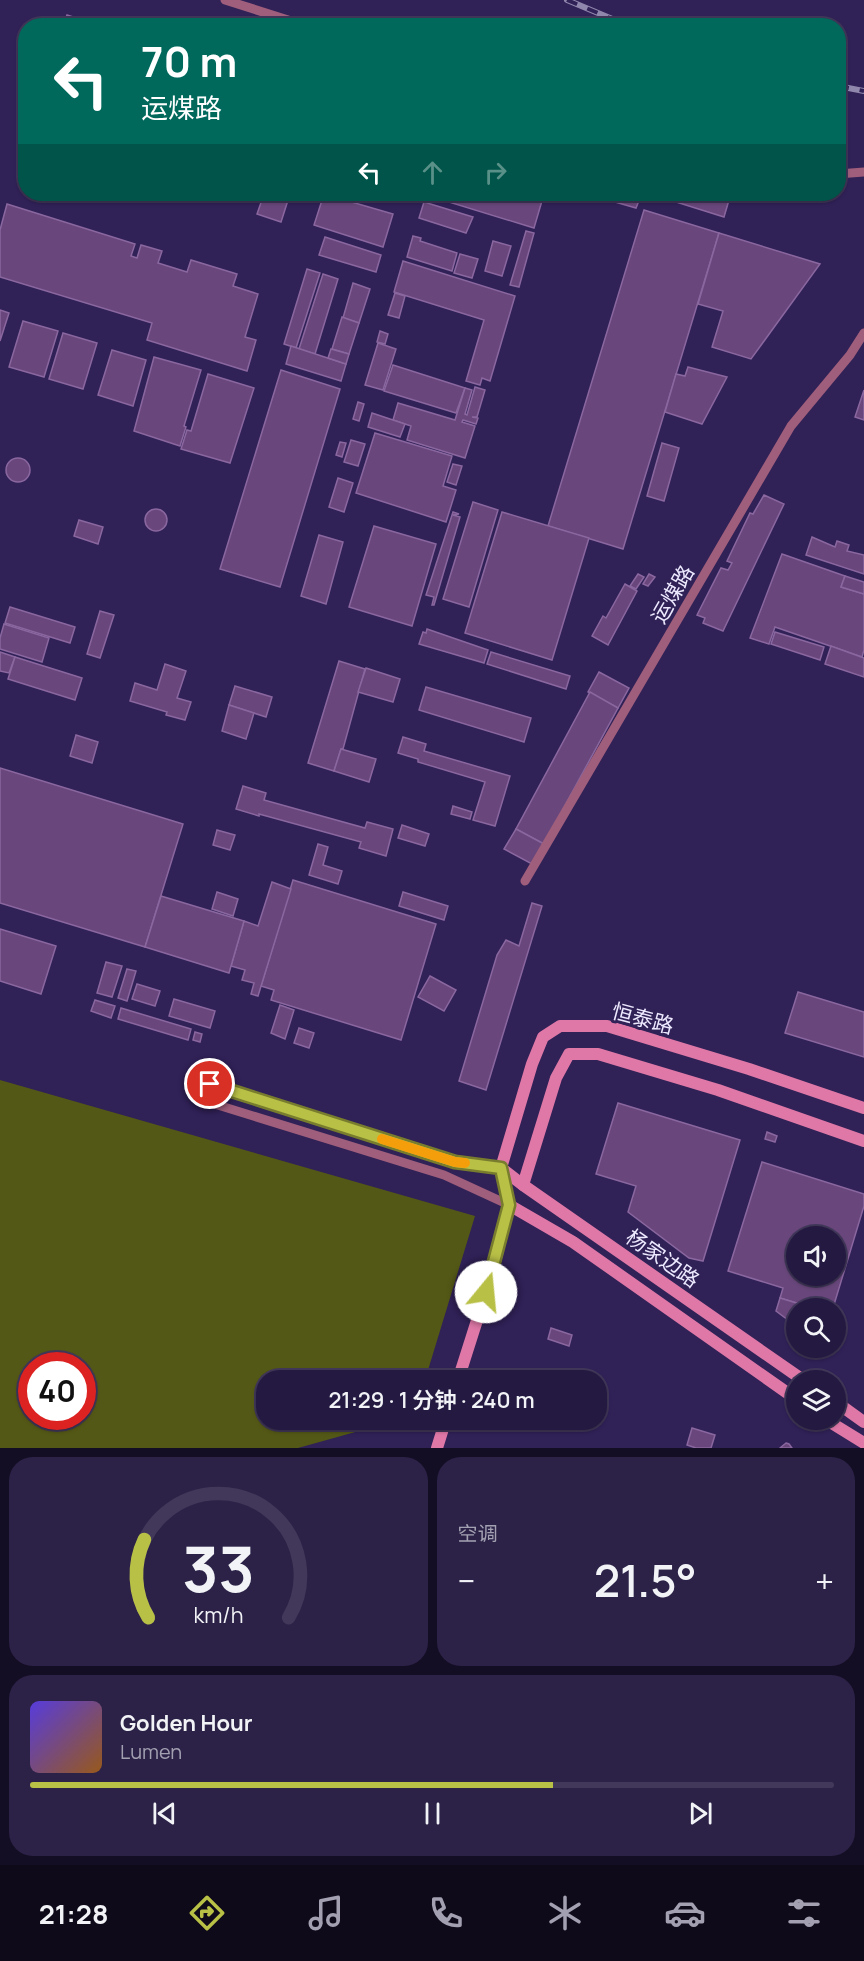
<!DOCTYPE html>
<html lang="zh">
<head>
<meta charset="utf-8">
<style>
	:root { --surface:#241941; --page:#2c2248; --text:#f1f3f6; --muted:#a3a0b1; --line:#41385a; --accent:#b9c046 }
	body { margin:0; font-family:Manrope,"Noto Sans SC",sans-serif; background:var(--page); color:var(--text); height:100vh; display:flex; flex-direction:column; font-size:22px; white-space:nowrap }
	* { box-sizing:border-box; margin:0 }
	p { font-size:20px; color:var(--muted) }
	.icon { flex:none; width:33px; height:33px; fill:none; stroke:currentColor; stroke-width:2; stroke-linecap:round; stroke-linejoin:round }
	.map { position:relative; height:1448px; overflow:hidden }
	.details { display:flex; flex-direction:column; gap:9px; padding:9px; background:#140e24; flex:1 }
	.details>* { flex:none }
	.guide { position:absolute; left:18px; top:18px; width:828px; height:183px; border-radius:24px; box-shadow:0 2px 4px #0004,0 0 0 2px var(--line); background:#00695c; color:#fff; overflow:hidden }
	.tools { position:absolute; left:786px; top:1226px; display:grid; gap:12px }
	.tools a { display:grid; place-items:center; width:60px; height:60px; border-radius:50%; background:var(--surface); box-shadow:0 2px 4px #0004,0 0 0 2px var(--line); font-size:30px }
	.speed { position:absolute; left:18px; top:1352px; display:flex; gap:12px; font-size:30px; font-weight:700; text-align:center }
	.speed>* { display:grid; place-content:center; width:78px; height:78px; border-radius:50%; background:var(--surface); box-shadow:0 2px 4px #0004,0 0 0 2px var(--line); line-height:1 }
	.speed .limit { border:9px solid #d22; background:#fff; color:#111 }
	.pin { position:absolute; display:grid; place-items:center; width:51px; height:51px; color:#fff; margin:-26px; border:3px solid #fff; border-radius:50%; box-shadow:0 2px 6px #0007 }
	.me { position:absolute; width:66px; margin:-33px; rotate:17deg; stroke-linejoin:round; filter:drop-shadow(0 0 4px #0008) }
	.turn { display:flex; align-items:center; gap:21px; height:126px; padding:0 24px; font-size:27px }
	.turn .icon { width:78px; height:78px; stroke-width:2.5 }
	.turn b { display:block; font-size:42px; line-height:51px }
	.lanes { display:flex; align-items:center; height:57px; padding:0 24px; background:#0003; justify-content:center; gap:30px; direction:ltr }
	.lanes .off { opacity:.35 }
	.big { font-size:45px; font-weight:600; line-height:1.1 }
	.details .tile { flex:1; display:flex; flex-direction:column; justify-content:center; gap:9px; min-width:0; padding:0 21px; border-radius:24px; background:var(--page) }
	.details .dial { align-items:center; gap:0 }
	.dial svg { height:156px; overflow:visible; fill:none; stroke:var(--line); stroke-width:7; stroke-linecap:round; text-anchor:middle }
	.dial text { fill:var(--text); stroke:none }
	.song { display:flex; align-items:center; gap:18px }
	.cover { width:72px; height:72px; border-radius:9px; background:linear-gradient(135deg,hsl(250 70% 55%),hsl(30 70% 35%)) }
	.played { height:6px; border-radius:3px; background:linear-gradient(90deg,var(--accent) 65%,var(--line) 65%) }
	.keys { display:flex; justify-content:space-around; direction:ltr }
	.heat { display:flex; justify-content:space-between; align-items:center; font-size:33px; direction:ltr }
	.details .tiles { flex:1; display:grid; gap:9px; grid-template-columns:1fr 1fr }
	.tile:last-child { grid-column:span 2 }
	.trip { position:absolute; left:256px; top:1370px; width:351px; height:60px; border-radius:24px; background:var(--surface); box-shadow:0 2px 4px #0004,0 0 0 2px var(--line); font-weight:600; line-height:60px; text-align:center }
	.tab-bar { display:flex; height:96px; justify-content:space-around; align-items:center; background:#0e0a1a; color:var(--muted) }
	.tab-bar .icon { width:42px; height:42px }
	.tab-bar .active { color:var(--accent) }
	.tab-bar b { font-size:27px; color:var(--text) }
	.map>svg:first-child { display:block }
	.forest { fill:#545816; fill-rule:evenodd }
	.building { fill:#69477c; stroke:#8a679f; stroke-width:1.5; fill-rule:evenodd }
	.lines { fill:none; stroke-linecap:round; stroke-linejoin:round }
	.street { stroke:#9f5e7b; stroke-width:9 }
	.secondary { stroke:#df78a7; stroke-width:12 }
	.rail-casing { stroke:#9087ad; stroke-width:6 }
	.rail { stroke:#302157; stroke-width:4; stroke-dasharray:11; stroke-linecap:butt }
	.route-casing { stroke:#787d2e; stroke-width:15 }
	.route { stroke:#b9c046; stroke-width:10 }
	.slow { stroke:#f59e0b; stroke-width:10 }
	.labels { text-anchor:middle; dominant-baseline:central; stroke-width:6; stroke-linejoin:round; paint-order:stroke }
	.street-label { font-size:21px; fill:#edeaff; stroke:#302157 }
</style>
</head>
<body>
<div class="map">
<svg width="864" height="1448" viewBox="0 0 864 1448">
	<rect width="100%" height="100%" fill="#302157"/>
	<path class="forest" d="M0,1080l475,136 -50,164h-158v39h135l-104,29h-298zM32,1365h50v51h-50z"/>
	<g class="building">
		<polygon points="67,15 101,26 63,26"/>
		<polygon points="181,194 198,194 197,198"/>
		<polygon points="264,194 290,194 281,222 257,214"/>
		<polygon points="324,194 393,214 383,247 314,225"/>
		<polygon points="427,194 544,194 534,228 426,195"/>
		<polygon points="618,194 626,194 640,198 636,208 615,202"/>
		<polygon points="676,194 709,194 729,200 724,217 673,201"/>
		<polygon points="424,202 473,217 466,233 419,218"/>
		<polygon points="7,204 135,244 131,256 137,258 141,245 162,251 158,263 187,272 191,260 237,274 233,286 258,294 245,337 256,340 247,371 147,340 152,323 0,277 0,230"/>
		<polygon points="644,210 719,233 623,549 548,526"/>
		<polygon points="526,231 534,233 519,287 510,285"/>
		<polygon points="719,233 820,264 751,359 712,347 723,311 698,304"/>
		<polygon points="413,236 421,238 420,241 457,253 452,271 407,257"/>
		<polygon points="325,237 381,255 376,272 319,255"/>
		<polygon points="493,241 511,246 502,276 485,271"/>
		<polygon points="460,254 478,259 472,278 454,273"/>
		<polygon points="403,261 515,296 490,381 482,378 480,385 466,381 484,320 394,292"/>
		<polygon points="307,269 320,273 296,348 284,344"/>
		<polygon points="323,274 338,279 315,354 299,349"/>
		<polygon points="353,283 370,289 359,323 343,318"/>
		<polygon points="395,293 405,296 399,318 388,315"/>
		<polygon points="0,310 9,313 0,341"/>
		<polygon points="342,317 359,323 349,354 332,349"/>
		<polygon points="23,321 58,331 44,377 9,367"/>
		<polygon points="380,331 388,334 385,344 377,342"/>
		<polygon points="63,333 97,343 83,389 49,379"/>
		<polygon points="378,343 396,349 383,390 365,385"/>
		<polygon points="291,346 346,364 341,381 286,364"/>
		<polygon points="331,349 349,354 346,364 328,358"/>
		<polygon points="112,350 146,360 133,406 98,395"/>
		<polygon points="154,357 201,370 184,426 186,427 180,446 134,431"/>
		<polygon points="393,365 465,388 456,413 384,391"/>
		<polygon points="688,367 727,377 702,424 665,412 676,374 685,376"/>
		<polygon points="281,370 340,389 280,587 220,569"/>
		<polygon points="208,374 254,388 230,463 181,449 187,430 191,431"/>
		<polygon points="475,387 485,390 477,417 472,417 478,418 476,424 463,420 462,422 475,426 465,458 407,440 411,426 393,420 398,403 455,420 465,388 472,390 465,414 467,415"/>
		<polygon points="864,390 864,420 855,417"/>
		<polygon points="358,402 364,404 359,421 353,419"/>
		<polygon points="372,413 405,424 400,437 368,427"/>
		<polygon points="375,433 452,456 443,486 456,490 446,522 356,493"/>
		<polygon points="351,440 365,444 358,466 344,462"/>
		<polygon points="340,442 346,443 342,457 336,455"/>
		<polygon points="662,443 679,448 664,501 647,496"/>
		<circle cx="18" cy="470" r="12"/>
		<polygon points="453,464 462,466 456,485 447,482"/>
		<polygon points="338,478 353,483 344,512 329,507"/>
		<polygon points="764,495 784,504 723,631 703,623 705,618 697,615 721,568 728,570 732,563 727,561 750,513 753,514"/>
		<polygon points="473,502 498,510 469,607 443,599"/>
		<circle cx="156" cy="520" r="11"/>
		<polygon points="453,512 459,514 453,515 460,517 434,605 432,605 434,597 426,595"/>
		<polygon points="502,512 589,538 552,660 465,633"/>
		<polygon points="79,520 103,527 98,544 74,536"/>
		<polygon points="374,526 436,544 412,626 349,607"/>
		<polygon points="319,535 343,542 326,604 301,596"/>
		<polygon points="812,537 835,547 837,541 849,545 847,551 864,555 864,574 806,555"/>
		<polygon points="782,554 845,576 841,587 864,594 864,650 862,657 775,627 769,644 750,638"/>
		<polygon points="638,574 644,577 636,589 630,586"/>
		<polygon points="649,574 655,577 648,586 643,584"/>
		<polygon points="845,576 864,582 864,594 841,587"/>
		<polygon points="625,584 637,591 608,645 592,636 603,616 606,618"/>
		<polygon points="10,607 75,627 70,643 5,623"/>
		<polygon points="100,611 114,615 100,658 87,654"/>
		<polygon points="4,624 49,638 42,662 0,649 0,638"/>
		<polygon points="427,629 488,650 484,663 419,644 423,632 426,633"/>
		<polygon points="775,632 824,647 820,660 771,644"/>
		<polygon points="831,646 864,658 864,677 825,664"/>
		<polygon points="0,652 15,657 9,673 0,671"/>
		<polygon points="491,652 570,676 566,689 487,664"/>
		<polygon points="15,657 82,678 75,700 8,679"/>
		<polygon points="339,661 365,669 343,749 341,749 334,771 308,763"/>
		<polygon points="165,664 186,671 177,698 191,702 185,720 166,715 167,712 130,701 135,683 157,690"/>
		<polygon points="366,668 400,679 393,702 358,692"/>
		<polygon points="599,672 629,688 618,708 588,692"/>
		<polygon points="235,686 272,697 266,717 229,705"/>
		<polygon points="426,687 531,718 524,742 419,710"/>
		<polygon points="590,692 618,708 544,844 516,829"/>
		<polygon points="229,705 254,713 246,739 222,731"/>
		<polygon points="76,735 98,742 92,763 70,756"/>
		<polygon points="403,737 426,744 424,751 510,776 495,826 473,820 485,782 418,762 418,759 398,753"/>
		<polygon points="341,749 376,759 369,782 334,771"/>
		<polygon points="0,768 183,824 145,947 0,903"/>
		<polygon points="243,786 266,793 264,800 365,828 367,822 393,829 386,856 359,848 361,842 259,814 259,816 236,809"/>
		<polygon points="453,806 472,812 470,819 451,814"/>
		<polygon points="402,825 429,834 425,846 398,838"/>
		<polygon points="516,829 544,844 532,864 504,849"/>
		<polygon points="217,830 235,835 230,850 213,845"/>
		<polygon points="318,844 328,847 323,865 342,871 338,884 309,875"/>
		<polygon points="293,880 436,924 401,1040 271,1000 274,990 261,986"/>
		<polygon points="272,882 291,889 258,996 251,994 254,983 242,980 245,970 231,966 244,921 258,926"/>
		<polygon points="217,892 238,899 233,916 212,909"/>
		<polygon points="403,892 448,906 444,920 399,906"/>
		<polygon points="161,896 244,921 229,973 145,947"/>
		<polygon points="532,903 542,906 486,1090 459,1081 497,955 506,940 519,946"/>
		<polygon points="0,929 56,946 41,994 0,981"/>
		<polygon points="106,962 122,966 112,997 97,993"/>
		<polygon points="127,969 136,971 127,1001 118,998"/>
		<polygon points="430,976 456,990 444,1011 418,997"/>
		<polygon points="137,984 160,991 155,1006 132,999"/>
		<polygon points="798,992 864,1012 864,1057 785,1033"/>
		<polygon points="174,999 215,1011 210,1028 169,1016"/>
		<polygon points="95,1000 115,1006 111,1018 91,1011"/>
		<polygon points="280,1005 294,1010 285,1039 271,1033"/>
		<polygon points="121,1008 191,1029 188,1040 118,1019"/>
		<polygon points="299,1028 314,1033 309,1048 294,1043"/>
		<polygon points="195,1032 202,1034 200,1042 193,1040"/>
		<polygon points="618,1103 740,1140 703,1261 689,1258 628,1212 636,1186 596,1174"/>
		<polygon points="767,1132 777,1136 775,1142 765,1139"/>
		<path d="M762,1162l102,32v12l-31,102h-20l-33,-10 3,-10 -55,-17zM796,1236h40v39h-40z"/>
		<polygon points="780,1298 813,1308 796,1308 796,1326 776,1311"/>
		<polygon points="551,1328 572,1335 569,1346 548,1339"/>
		<polygon points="692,1428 715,1435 711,1448 696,1448 687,1445"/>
		<polygon points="786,1443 789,1444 792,1448 780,1448"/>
	</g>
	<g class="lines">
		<g class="street">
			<polyline points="225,0 307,26"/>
			<polyline points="838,174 864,172"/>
			<polyline points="525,881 791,426 850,355 864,333"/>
			<polyline points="501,1168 455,1162 210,1085 208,1102 444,1175 509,1205"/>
		</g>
		<g class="secondary">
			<polyline points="501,1168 523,1185 803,1380"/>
			<polyline points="523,1185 556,1078 569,1054 598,1054 718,1090 864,1141"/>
			<polyline points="509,1205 573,1242 796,1399"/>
			<polyline points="458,1380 493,1270 509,1205 501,1168 532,1064 543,1037 560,1026 607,1026 749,1069 864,1108"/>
			<polyline points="836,1402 864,1422"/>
			<polyline points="825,1419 864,1443"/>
			<polyline points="437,1448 446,1419"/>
		</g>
		<g class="rail-casing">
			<g id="rail">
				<polyline points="567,0 629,26"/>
				<polyline points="838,86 864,91"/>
			</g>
		</g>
		<use href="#rail" class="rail"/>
	</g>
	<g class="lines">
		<g class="route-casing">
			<polyline id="route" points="210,1084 455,1162 501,1168 509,1205 486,1292"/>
		</g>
		<use href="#route" class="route"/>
		<polyline class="slow" points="382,1139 455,1162 465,1163"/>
	</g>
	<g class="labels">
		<g class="street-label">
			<text transform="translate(672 594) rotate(-60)">运煤路</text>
			<text transform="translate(643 1018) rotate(15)">恒泰路</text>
			<text transform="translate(663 1258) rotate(35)">杨家边路</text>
		</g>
	</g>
</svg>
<div class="tools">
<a><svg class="icon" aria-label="sound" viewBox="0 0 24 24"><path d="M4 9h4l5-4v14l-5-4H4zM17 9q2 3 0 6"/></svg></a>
<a><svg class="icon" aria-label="search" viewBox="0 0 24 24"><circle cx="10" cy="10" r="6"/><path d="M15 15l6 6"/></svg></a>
<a><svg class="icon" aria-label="layers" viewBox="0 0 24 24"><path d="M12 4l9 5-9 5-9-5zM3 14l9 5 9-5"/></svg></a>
</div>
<div class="speed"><div class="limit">40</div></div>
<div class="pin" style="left:210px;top:1084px;background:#d93025"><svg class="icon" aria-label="arrive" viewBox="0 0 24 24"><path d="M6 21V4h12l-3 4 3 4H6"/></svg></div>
<svg class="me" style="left:486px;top:1292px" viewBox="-20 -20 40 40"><circle r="19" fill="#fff"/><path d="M0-13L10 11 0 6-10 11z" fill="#b9c046"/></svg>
<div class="trip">21:29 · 1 分钟 · 240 m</div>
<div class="guide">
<div class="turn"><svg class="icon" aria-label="left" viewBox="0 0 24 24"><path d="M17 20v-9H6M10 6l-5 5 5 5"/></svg><div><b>70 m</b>运煤路</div></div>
<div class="lanes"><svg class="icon" aria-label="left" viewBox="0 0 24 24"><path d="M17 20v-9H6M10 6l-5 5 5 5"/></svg><svg class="icon off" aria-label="ahead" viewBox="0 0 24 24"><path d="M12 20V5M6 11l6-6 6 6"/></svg><svg class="icon off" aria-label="right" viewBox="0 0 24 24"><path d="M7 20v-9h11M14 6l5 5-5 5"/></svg></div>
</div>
</div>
<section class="details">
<div class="tiles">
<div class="tile dial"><svg viewBox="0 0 100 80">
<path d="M14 69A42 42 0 1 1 86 69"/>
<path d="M14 69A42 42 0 0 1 12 29" stroke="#b9c046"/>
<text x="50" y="56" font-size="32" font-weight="700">33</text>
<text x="50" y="72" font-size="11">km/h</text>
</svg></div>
<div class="tile"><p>空调</p>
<div class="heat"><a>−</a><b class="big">21.5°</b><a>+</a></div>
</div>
<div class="tile">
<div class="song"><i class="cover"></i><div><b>Golden Hour</b><p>Lumen</p></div></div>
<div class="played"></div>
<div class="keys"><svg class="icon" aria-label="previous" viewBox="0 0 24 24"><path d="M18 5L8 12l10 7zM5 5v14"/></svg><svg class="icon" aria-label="pause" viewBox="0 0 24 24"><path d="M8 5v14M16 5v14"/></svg><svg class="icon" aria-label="next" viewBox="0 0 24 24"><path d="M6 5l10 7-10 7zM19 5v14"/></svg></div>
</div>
</div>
</section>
<nav class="tab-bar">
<b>21:28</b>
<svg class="icon active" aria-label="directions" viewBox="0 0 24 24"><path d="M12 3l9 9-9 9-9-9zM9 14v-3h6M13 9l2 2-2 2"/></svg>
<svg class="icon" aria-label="music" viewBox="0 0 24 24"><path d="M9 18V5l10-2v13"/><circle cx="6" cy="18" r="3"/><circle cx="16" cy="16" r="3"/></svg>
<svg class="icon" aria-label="phone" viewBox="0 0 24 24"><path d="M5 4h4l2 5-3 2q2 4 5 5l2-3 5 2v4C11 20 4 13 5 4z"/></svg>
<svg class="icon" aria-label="climate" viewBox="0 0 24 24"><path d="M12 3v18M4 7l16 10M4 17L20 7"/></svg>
<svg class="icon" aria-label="car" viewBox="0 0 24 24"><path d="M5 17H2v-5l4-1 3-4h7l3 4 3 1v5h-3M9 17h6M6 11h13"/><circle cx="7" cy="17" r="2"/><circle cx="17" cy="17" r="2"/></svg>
<svg class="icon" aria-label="filters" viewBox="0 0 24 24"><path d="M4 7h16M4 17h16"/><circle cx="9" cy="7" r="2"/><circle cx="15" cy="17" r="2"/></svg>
</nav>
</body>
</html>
